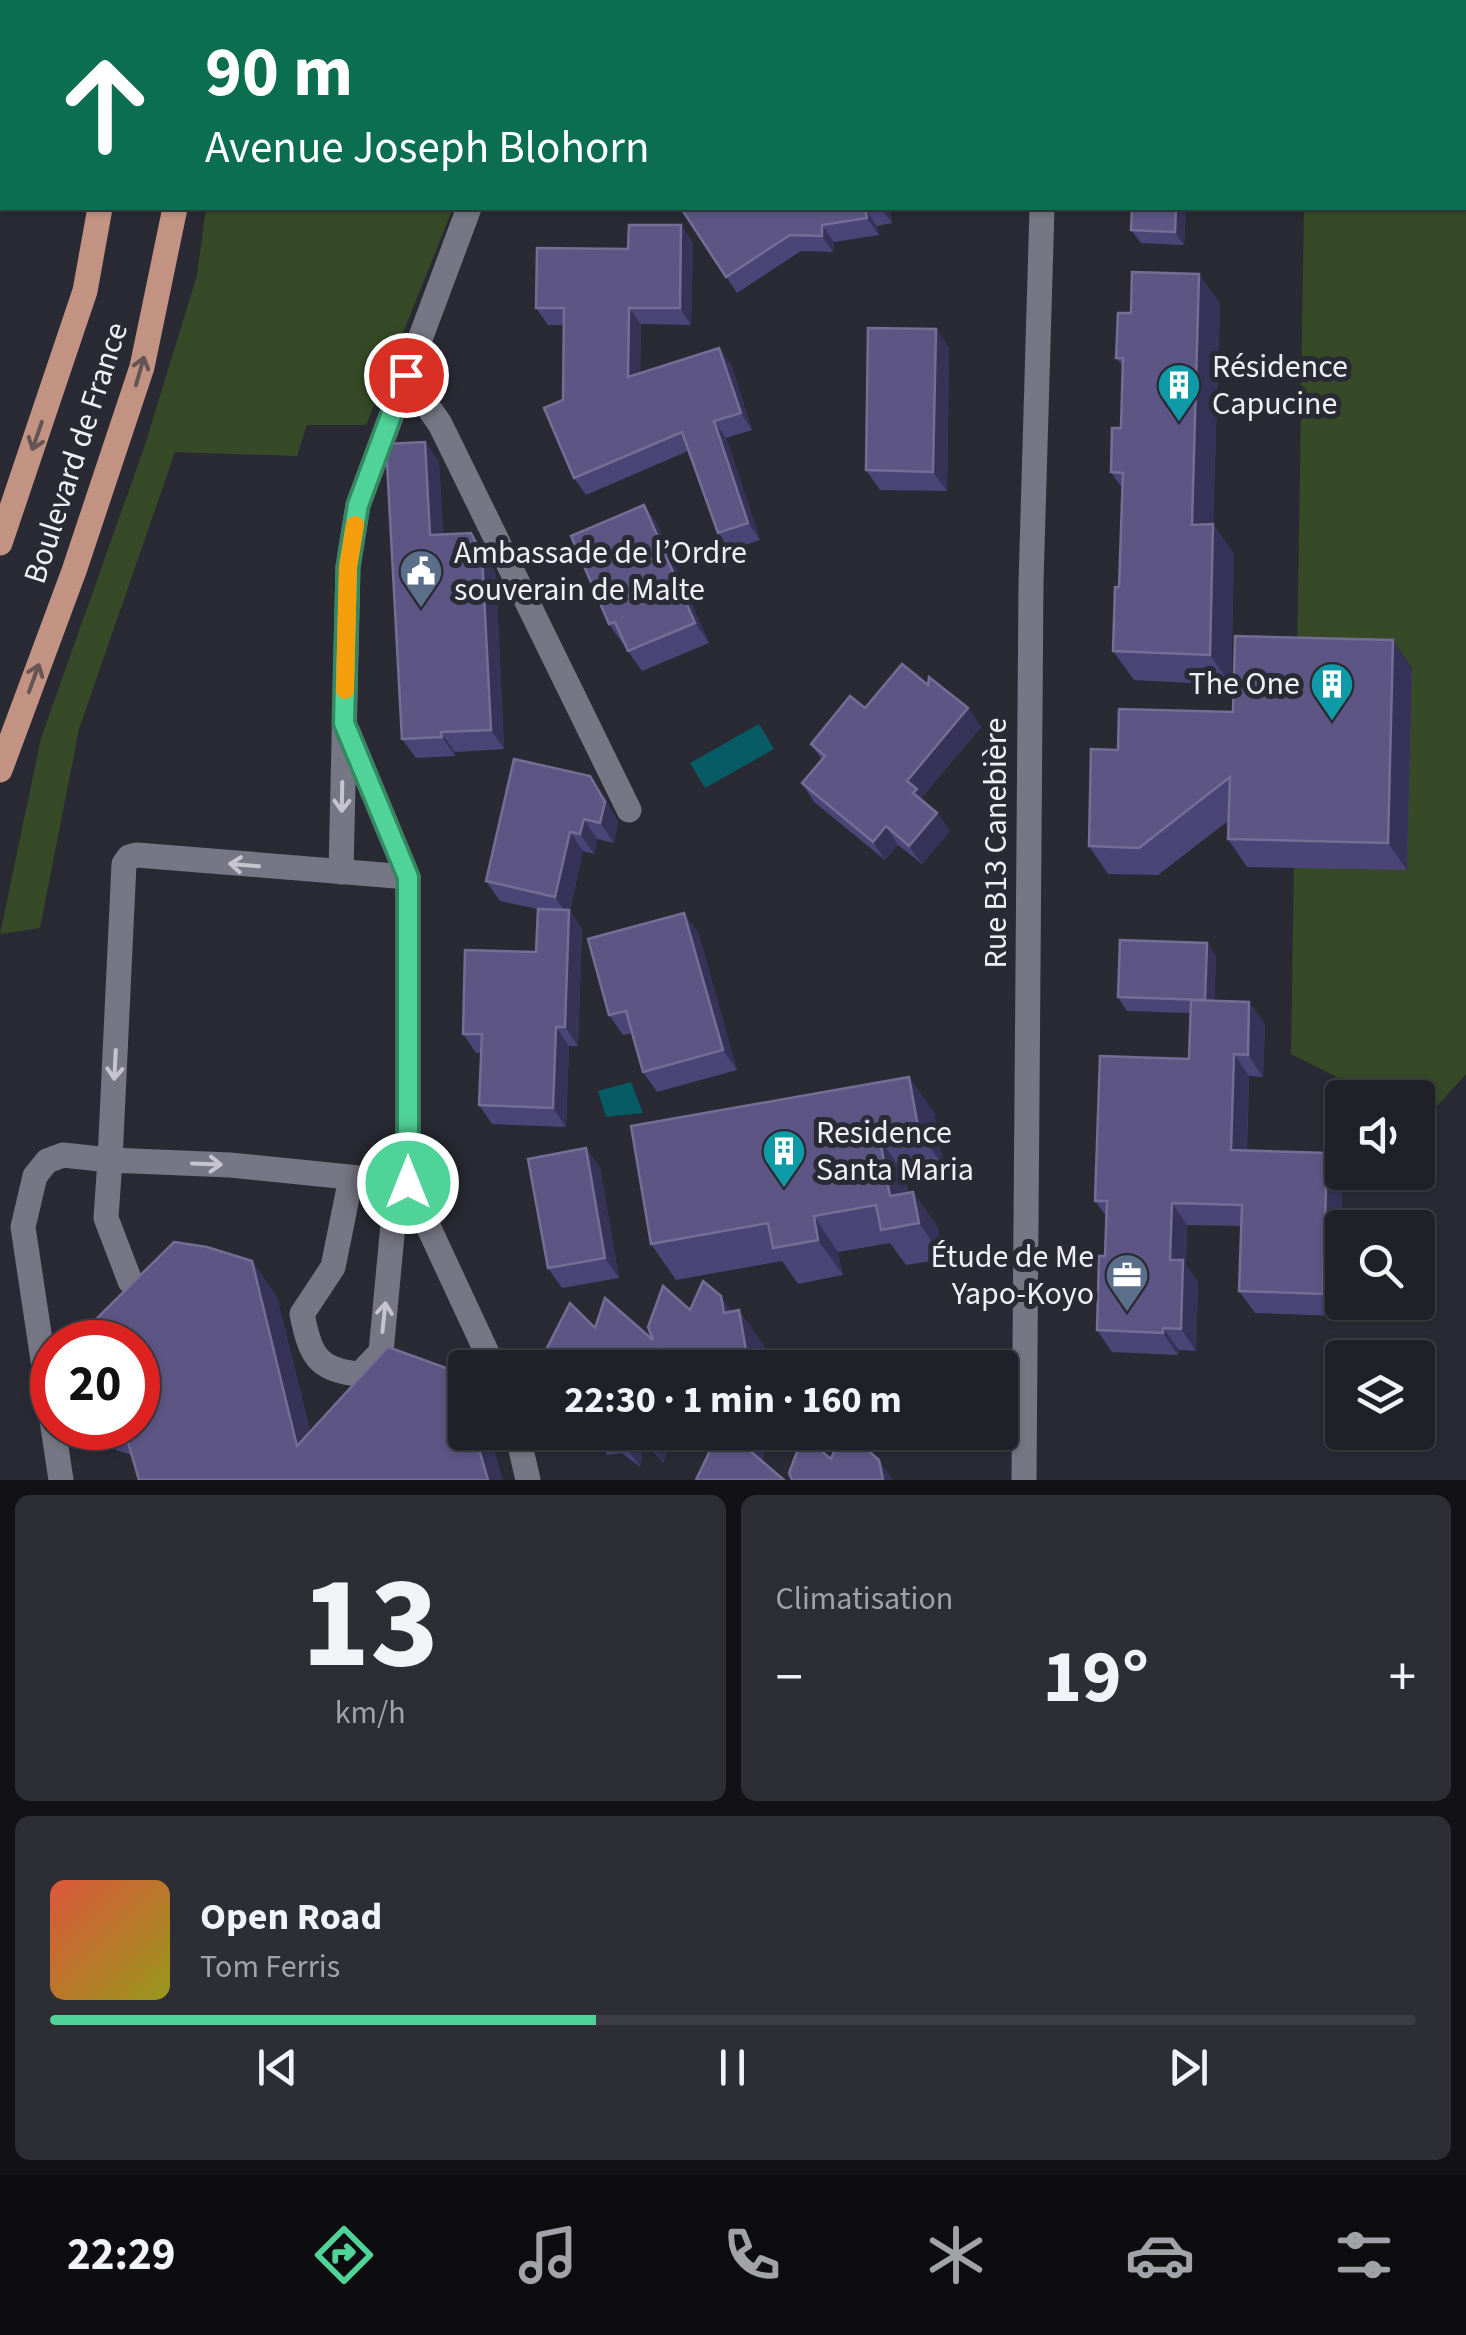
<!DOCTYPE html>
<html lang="fr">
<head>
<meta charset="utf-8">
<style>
	:root { --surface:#202028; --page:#2d2d34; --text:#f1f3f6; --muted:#a2a3a8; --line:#3d3e45; --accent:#50d398 }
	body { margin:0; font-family:"Source Sans 3",sans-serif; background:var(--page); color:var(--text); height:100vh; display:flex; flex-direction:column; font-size:38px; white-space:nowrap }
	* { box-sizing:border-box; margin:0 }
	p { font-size:32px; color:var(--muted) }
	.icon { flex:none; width:55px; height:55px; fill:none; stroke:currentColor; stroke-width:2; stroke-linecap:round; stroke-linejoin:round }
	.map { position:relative; height:1480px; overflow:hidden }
	.panel { display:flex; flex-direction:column; gap:15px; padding:15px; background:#121216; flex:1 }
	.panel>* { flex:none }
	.hud { position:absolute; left:0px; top:0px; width:1468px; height:210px; box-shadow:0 2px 8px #0004,0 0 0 2px var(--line); background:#0b6e4f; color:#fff; overflow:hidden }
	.fabs { position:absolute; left:1325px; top:1080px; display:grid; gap:20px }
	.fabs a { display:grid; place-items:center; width:110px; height:110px; border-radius:10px; background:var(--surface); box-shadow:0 2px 8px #0004,0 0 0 2px var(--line); font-size:50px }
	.speed { position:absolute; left:30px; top:1320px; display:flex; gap:20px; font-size:50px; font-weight:700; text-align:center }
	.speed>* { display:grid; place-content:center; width:130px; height:130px; border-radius:50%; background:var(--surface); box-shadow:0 2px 8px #0004,0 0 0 2px var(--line); line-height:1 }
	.speed .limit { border:15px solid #d22; background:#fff; color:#111 }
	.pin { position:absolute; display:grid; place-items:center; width:85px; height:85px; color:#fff; margin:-42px; border:5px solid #fff; border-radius:50%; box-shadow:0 2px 10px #0007 }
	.me { position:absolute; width:110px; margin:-55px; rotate:0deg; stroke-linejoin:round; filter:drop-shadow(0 0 8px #0008) }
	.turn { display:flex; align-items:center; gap:35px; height:210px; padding:0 40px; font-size:45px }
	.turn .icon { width:130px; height:130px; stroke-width:2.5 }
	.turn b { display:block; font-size:70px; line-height:85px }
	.big { font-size:75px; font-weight:700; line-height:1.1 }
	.panel .widget { flex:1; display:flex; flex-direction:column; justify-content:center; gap:15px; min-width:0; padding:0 35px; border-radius:15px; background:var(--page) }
	.panel .dial { align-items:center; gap:0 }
	.dial b { font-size:130px; line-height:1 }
	.song { display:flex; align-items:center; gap:30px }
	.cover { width:120px; height:120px; border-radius:15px; background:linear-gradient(135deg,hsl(10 70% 55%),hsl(60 70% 35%)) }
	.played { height:10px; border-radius:5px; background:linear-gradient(90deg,var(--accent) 40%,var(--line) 40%) }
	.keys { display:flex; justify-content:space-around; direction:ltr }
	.heat { display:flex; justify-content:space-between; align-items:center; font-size:55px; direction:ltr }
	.panel .tiles { flex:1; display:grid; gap:15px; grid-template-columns:1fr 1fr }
	.widget:last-child { grid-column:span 2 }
	.trip { position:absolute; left:448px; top:1350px; width:570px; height:100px; border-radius:10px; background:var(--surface); box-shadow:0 2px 8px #0004,0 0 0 2px var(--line); font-weight:700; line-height:100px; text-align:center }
	.dock { display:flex; height:160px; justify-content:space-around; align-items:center; background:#0d0d10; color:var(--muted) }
	.dock .icon { width:70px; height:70px }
	.dock .on { color:var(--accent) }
	.dock b { font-size:45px; color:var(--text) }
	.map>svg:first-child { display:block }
	.green { fill:#364a27 }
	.water { fill:#065b64 }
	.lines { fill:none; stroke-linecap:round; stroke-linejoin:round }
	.minor { stroke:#777684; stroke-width:25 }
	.major { stroke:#c29382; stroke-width:25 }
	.wall { fill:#4b4477 }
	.shaded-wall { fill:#373257 }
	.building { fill:#5d5684; stroke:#746e96; stroke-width:2.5 }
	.oneway { stroke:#675454 }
	.oneway2 { stroke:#c6c5cf }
	.route-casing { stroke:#348963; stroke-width:25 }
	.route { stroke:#50d398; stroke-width:18 }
	.slow { stroke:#f59e0b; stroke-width:18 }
	.labels { text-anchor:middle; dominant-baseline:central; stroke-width:10; stroke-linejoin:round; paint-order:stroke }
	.poi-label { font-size:32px; fill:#f0eff7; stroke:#2a2a35; text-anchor:start }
	.street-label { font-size:32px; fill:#f0eff7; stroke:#2a2a35 }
</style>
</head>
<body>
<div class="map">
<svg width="1466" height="1480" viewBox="0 0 1466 1480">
	<rect width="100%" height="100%" fill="#2a2a35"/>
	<g class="green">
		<polygon points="1307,0 1466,0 1466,1074 1418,1127 1418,1098 1369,1097 1353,1085 1291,1054 1304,208 1465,208 1465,2"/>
		<polygon points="206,208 453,208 366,425 307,425 297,456 175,452 79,729 40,928 0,934 41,738 145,445 197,275"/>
	</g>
	<g class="water">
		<polygon points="759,724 774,749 705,788 690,763"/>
		<polygon points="631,1082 643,1113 606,1117 598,1091"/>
	</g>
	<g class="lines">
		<g class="minor">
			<polyline points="1008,2 1020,0"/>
			<polyline points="1048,2 1048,0"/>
			<polyline points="406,375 440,424 629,810"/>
			<polyline points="348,732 408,877 408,1183 494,1368"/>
			<polyline points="341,872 348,567 358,505 469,208"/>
			<path d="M351,1178l-18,89 -31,47c8,39 14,57 58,60l21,-22 16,-170"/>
			<polyline points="130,1281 106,1218 110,1160 230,1165 408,1183"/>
			<polyline points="517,1432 528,1480"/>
			<polyline points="61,1480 23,1227 35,1176 47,1161 63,1155 110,1160 124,864 129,857 137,855 408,877"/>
			<polyline points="1024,1480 1031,583 1042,208"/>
		</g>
		<g class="major">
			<polyline points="106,0 107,2"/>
			<polyline points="186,0 186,2"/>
			<polyline points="0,543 85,291 100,208"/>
			<polyline points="0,770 74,571 142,367 175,208"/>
		</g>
	</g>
	<g class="wall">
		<polygon points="470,0 506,0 506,2 472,2"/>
		<polygon points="611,0 736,0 737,2 612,2"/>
		<polygon points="1099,0 1243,0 1243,2 1101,2"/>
		<polygon points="681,208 890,208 892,223 877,226 879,235 834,242 833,252 801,251 737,293"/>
		<polygon points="988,208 1027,208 1026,210"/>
		<polygon points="1132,208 1186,208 1184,245 1141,243 1131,230"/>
		<polygon points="693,242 691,325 641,324 640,373 731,364 752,430 726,438 760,540 730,550 718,533 688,451 586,495 574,478 563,400 563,325 548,325 536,308 628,249"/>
		<polygon points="1199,274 1220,304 1213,524 1234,554 1231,685 1134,680 1113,651 1119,587 1122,488 1111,472 1121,428 1123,366 1116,358 1131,313"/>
		<polygon points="936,329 949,348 947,491 880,490 866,470"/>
		<polygon points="425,442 439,462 443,534 471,533 485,552 496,575 504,749 455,752 455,756 416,758 402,739"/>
		<polygon points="644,505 657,524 709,643 642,671 628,651 624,643 623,644 609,624"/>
		<polygon points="1412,668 1407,870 1247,867 1228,839 1228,821 1158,875 1108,874 1089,846 1118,750 1233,712"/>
		<polygon points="928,685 968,708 981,727 922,797 927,805 937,813 950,831 922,864 898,845 885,860 814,802 802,783 822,760 811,744 865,708"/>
		<polygon points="604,796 618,822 614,843 597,839 594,854 583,851 570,911 582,929 578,1046 569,1046 566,1127 492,1124 479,1105 481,1053 476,1053 463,1034 536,952 538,909 500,901 486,881"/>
		<polygon points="698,932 737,1070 657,1092 643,1072 632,1033 623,1035 609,1015"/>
		<polygon points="1207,943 1216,956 1214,1001 1265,1024 1263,1077 1249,1076 1247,1150 1343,1175 1338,1316 1255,1313 1239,1291 1241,1226 1187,1225 1186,1265 1198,1282 1196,1351 1179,1350 1178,1355 1112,1352 1097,1330 1105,1256 1107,1217 1095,1201 1189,1059 1191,1013 1127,1011 1118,997"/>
		<polygon points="934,1112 944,1167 904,1174 908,1193 913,1192 938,1228 944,1259 906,1265 890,1243 838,1252 843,1275 798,1284 782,1261 676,1280 651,1244"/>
		<polygon points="586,1148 600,1168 619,1278 562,1288 548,1268"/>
		<polygon points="252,1261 277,1297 310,1432 457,1372 465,1384 465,1432 132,1455 116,1450 100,1428 138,1428"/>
		<polygon points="580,1432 675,1432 663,1463 644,1440 640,1467 622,1453 607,1455 599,1444 588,1445"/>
		<polygon points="704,1432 768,1432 762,1462 717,1437 709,1439"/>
	</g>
	<g class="shaded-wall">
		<polygon points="881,208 890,208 892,223"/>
		<polygon points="1176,208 1186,208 1184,245 1175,232"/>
		<polygon points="865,209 877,226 879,235 867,218"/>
		<polygon points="681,225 693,242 691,325 680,308"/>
		<polygon points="822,225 834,242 833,252 822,236"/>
		<polygon points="1199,274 1220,304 1213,524 1234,554 1231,685 1210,655 1192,525"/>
		<polygon points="629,308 641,324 640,394 628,377"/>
		<polygon points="936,329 949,348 947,491 933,472"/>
		<polygon points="719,348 731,364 752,430 741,413"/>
		<polygon points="714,421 726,438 760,540 748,523"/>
		<polygon points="425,442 439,462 444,554 430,535"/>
		<polygon points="644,505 657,524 709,643 695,623"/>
		<polygon points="471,533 485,552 496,575 504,749 491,730"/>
		<polygon points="1393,640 1412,668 1407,870 1388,843"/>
		<polygon points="968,708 981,727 922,797 929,808 913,793 907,781"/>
		<polygon points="441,732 455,752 455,756 442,737"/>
		<polygon points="590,776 604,796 618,822 614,843 600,823"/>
		<polygon points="937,813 950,831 922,864 909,846"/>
		<polygon points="584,819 597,839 594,854 580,834"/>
		<polygon points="886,826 898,845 885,860 873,842"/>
		<polygon points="570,832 583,851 570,911 582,929 578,1046 565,1027 568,916 555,897"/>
		<polygon points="684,913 698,932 737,1070 723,1050"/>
		<polygon points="1207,943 1216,956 1214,1014 1205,1000"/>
		<polygon points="1249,1002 1265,1024 1263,1077 1248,1055"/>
		<polygon points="556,1027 569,1046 566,1127 553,1108"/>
		<polygon points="1234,1054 1249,1076 1246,1172 1231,1150"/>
		<polygon points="909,1077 934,1112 944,1167 919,1132"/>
		<polygon points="880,1139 904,1174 913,1224 890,1196"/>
		<polygon points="586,1148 600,1168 619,1278 605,1258"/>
		<polygon points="1327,1153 1343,1175 1338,1316 1323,1294"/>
		<polygon points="913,1192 938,1228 944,1259 919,1223"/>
		<polygon points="1172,1203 1187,1225 1186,1265 1198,1282 1196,1351 1181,1329 1170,1260"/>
		<polygon points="814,1216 838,1252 843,1275 818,1240"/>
		<polygon points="252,1261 277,1297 321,1480 297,1446"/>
		<polygon points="721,1296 742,1325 739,1310 772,1357 773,1368 749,1368 724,1313"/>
		<polygon points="1163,1328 1179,1350 1178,1355 1163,1333"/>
		<polygon points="658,1350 670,1368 651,1368"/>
		<polygon points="457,1372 465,1384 465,1401"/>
		<polygon points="474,1432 489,1432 503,1480 488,1480"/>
		<polygon points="616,1432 639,1432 644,1440 640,1467"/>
		<polygon points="641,1432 675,1432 663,1463"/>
		<polygon points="734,1432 768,1432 760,1470"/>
		<polygon points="879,1460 893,1480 883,1480"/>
	</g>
	<g class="building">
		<polygon points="611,0 653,0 642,2 612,2"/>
		<rect x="1127" y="0" width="43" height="2"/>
		<polygon points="681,208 734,208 735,209 735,208 877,208 865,209 867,218 822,225 822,236 790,235 726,277"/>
		<polygon points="1132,208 1176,208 1175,232 1131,230"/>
		<polygon points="629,225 681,225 680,308 629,308 628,377 719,348 741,413 714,421 748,523 718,533 682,432 574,478 544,408 563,400 564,308 536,308 537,248 628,249"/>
		<polygon points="1132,272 1199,274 1192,525 1213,524 1210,655 1113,651 1115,587 1119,587 1123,473 1111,472 1112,428 1121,428 1123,358 1116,358 1118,313 1131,313"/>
		<polygon points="868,328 936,329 933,472 866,470"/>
		<polygon points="425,442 430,535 471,533 482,555 491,730 441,732 442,737 402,739 386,444"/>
		<polygon points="644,505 695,623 628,651 615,622 609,624 571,536"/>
		<polygon points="1235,636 1393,640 1388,843 1228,839 1230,777 1139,848 1089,846 1091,749 1118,750 1119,709 1233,712"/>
		<polygon points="902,664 928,685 929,677 968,708 907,781 917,789 913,793 937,813 909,846 886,826 873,842 802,783 825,756 811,744 850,696 865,708"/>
		<polygon points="514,759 590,776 605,802 600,823 584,819 580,834 570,832 555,897 486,881"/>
		<polygon points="538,909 569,910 565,1027 556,1027 553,1108 479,1105 482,1034 463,1034 465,950 536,952"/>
		<polygon points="684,913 723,1050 643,1072 626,1011 609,1015 588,939"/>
		<polygon points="1120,940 1207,943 1205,1000 1118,997"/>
		<polygon points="1191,1000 1249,1002 1248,1055 1234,1054 1231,1150 1327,1153 1323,1294 1239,1291 1242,1205 1172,1203 1170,1260 1183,1260 1181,1329 1163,1328 1163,1333 1097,1330 1099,1256 1105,1256 1107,1201 1095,1201 1100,1056 1189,1059"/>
		<polygon points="909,1077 919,1132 880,1139 890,1196 913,1192 919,1223 881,1230 876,1205 814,1216 818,1240 773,1248 768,1223 651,1244 631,1126"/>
		<polygon points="586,1148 605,1258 548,1268 528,1159"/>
		<polygon points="174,1242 207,1247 252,1261 297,1446 388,1347 457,1372 465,1401 465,1432 474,1432 488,1480 139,1480 124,1428 138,1428 138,1342 75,1342 75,1340"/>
		<polygon points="703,1281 721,1296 724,1313 739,1310 749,1368 665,1368 658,1350 651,1368 551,1368 547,1348 570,1303 595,1328 605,1298 653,1340 648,1327 663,1286 690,1310"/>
		<polygon points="719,1432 728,1432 784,1480 696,1480"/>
		<polygon points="842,1432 846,1432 879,1460 883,1480 792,1480 789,1473 803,1436 831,1459"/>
	</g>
	<defs><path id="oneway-shaft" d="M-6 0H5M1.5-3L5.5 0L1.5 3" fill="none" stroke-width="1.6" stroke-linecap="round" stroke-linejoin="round" transform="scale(2.5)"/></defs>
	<g class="oneway">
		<use href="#oneway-shaft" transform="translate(140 371) rotate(-74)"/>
		<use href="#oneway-shaft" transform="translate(37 436) rotate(109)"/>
		<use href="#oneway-shaft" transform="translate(34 678) rotate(-70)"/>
	</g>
	<g class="oneway2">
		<use href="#oneway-shaft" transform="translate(342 797) rotate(91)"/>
		<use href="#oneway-shaft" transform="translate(244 865) rotate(-175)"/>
		<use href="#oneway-shaft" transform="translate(115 1065) rotate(93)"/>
		<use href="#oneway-shaft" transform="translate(207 1164) rotate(2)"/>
		<use href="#oneway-shaft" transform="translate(384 1317) rotate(-84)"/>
	</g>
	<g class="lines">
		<g class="route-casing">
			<polyline id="route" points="406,375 358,505 348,567 344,723 408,877 408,1183"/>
		</g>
		<use href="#route" class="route"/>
		<polyline class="slow" points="345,690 348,567 355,525"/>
	</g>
	<defs>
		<g id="building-pin" transform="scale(2.25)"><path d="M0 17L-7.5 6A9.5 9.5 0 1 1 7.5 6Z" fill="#0f9aa8" stroke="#2a2a35"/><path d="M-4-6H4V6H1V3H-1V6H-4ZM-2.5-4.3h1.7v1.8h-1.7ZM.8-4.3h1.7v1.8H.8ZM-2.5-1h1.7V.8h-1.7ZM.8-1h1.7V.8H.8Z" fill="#fff"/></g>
		<g id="civic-pin" transform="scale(2.25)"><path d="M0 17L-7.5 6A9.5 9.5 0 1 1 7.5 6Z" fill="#5c6f8a" stroke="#2a2a35"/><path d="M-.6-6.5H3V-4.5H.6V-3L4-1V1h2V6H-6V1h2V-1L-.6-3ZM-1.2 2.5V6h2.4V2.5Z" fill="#fff"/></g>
		<g id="office-pin" transform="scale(2.25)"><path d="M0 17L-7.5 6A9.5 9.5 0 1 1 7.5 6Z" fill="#5c6f8a" stroke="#2a2a35"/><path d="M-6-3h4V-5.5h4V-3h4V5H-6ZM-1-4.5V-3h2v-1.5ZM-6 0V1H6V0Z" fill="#fff"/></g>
	</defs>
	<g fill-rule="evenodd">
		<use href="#building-pin" x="1179" y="385"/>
		<use href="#civic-pin" x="421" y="571"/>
		<use href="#building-pin" x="1332" y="684"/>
		<use href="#building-pin" x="784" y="1151"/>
		<use href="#office-pin" x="1127" y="1275"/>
	</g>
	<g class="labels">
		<g class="poi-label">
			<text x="1212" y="367">Résidence<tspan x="1212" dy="37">Capucine</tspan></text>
			<text x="454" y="553">Ambassade de l’Ordre<tspan x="454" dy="37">souverain de Malte</tspan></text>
			<text x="1300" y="684" text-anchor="end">The One</text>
			<text x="816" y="1133">Residence<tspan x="816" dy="37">Santa Maria</tspan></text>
			<text x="1094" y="1257" text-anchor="end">Étude de Me<tspan x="1094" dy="37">Yapo-Koyo</tspan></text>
		</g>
		<g class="street-label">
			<text transform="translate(76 453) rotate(-72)">Boulevard de France</text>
			<text transform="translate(996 843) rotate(-90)">Rue B13 Canebière</text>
		</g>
	</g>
</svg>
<div class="fabs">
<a><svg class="icon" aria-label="sound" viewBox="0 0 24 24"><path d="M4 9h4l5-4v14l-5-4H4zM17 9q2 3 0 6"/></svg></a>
<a><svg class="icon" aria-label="search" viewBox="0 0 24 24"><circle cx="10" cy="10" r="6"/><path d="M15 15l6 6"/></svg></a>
<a><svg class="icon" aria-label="layers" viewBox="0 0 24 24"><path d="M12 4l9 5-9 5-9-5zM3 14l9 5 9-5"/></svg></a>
</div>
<div class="speed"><div class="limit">20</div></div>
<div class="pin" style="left:406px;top:375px;background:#d93025"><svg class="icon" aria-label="arrive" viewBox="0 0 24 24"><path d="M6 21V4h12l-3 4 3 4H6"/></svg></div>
<svg class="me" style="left:408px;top:1183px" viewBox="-20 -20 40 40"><circle r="17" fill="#50d398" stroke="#fff" stroke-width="3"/><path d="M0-11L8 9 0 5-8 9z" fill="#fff"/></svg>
<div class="trip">22:30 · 1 min · 160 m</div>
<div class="hud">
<div class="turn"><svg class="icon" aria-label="ahead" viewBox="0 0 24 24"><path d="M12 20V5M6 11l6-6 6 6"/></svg><div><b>90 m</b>Avenue Joseph Blohorn</div></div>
</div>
</div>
<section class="panel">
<div class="tiles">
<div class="widget dial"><b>13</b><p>km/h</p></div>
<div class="widget"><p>Climatisation</p>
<div class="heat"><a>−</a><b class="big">19°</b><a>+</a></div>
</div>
<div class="widget">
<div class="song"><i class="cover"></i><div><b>Open Road</b><p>Tom Ferris</p></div></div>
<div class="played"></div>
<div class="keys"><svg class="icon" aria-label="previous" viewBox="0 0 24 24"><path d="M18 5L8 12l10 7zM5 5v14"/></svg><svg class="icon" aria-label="pause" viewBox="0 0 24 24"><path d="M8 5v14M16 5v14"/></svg><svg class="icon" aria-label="next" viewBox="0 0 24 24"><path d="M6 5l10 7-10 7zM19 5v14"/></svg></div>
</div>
</div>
</section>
<nav class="dock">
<b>22:29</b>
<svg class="icon on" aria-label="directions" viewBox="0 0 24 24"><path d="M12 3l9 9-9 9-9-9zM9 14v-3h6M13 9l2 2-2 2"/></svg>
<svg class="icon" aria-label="music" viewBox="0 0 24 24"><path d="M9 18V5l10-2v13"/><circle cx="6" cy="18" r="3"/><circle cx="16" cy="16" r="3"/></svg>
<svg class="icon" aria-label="phone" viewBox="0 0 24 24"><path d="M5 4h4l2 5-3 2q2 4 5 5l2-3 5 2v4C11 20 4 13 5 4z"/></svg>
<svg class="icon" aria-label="climate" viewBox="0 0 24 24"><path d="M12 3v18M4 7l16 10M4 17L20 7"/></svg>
<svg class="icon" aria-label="car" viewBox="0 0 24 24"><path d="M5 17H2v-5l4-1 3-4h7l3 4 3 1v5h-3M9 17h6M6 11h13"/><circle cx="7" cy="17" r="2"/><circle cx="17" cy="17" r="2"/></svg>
<svg class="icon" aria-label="filters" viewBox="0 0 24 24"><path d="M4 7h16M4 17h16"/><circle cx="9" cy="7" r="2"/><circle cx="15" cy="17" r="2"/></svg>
</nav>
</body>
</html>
